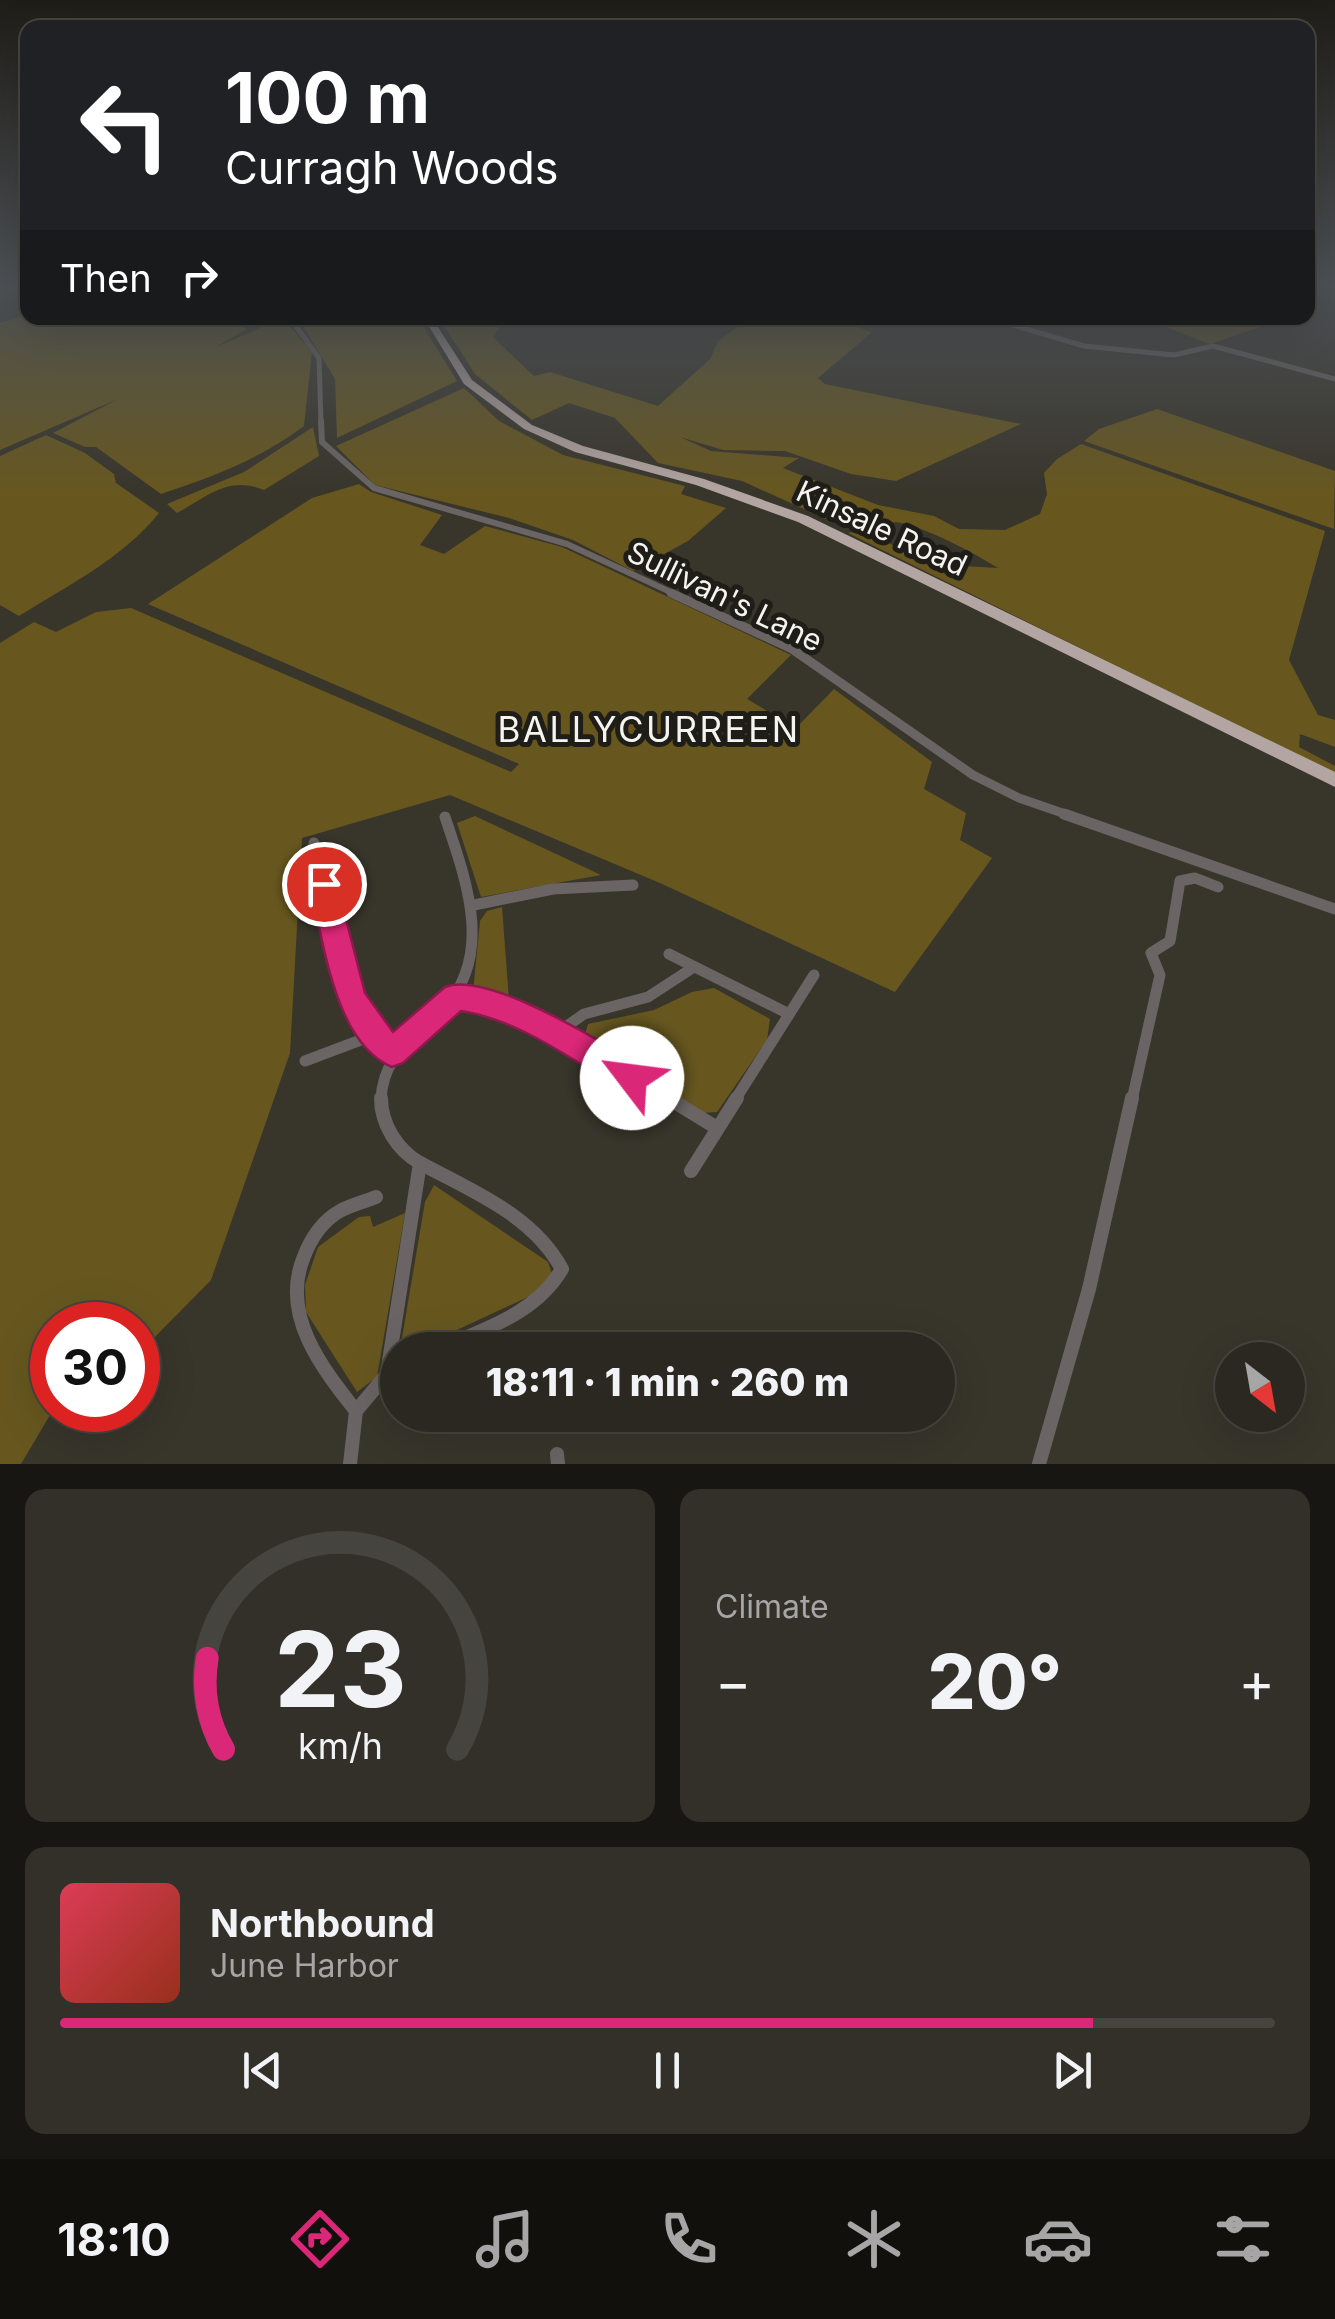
<!DOCTYPE html>
<html lang="en">
<head>
<meta charset="utf-8">
<style>
	:root { --surface:#2a2820; --page:#323029; --text:#f1f3f6; --muted:#a5a6a5; --line:#46443e; --accent:#db2777 }
	body { margin:0; font-family:Inter,sans-serif; background:var(--page); color:var(--text); height:100vh; display:flex; flex-direction:column; font-size:38px; white-space:nowrap }
	* { box-sizing:border-box; margin:0 }
	p { font-size:32px; color:var(--muted) }
	.icon { flex:none; width:55px; height:55px; fill:none; stroke:currentColor; stroke-width:2; stroke-linecap:round; stroke-linejoin:round }
	.map { position:relative; height:1464px; overflow:hidden }
	.details { display:flex; flex-direction:column; gap:25px; padding:25px; background:#171612; flex:1 }
	.details>* { flex:none }
	.hud { position:absolute; left:20px; top:20px; width:1295px; height:305px; border-radius:20px; box-shadow:0 10px 40px #0002,0 0 0 2px var(--line); background:#202124; color:#fff; overflow:hidden }
	.needle { width:65px; rotate:149deg }
	.buttons { position:absolute; left:1215px; top:1342px; display:grid; gap:20px }
	.buttons a { display:grid; place-items:center; width:90px; height:90px; border-radius:50%; background:var(--surface); box-shadow:0 10px 40px #0002,0 0 0 2px var(--line); font-size:50px }
	.speed { position:absolute; left:30px; top:1302px; display:flex; gap:20px; font-size:50px; font-weight:700; text-align:center }
	.speed>* { display:grid; place-content:center; width:130px; height:130px; border-radius:50%; background:var(--surface); box-shadow:0 10px 40px #0002,0 0 0 2px var(--line); line-height:1 }
	.speed .limit { border:15px solid #d22; background:#fff; color:#111 }
	.pin { position:absolute; display:grid; place-items:center; width:85px; height:85px; color:#fff; margin:-42px; border:5px solid #fff; border-radius:50%; box-shadow:0 2px 10px #0007 }
	.me { position:absolute; width:110px; margin:-55px; rotate:300deg; stroke-linejoin:round; filter:drop-shadow(0 0 8px #0008) }
	.turn { display:flex; align-items:center; gap:35px; height:210px; padding:0 40px; font-size:45px }
	.turn .icon { width:130px; height:130px; stroke-width:2.5 }
	.turn b { display:block; font-size:70px; line-height:85px }
	.then { display:flex; align-items:center; height:95px; padding:0 40px; background:#0003; gap:20px; font-size:38px }
	.big { font-size:75px; font-weight:800; line-height:1.1 }
	.details .card { flex:1; display:flex; flex-direction:column; justify-content:center; gap:15px; min-width:0; padding:0 35px; border-radius:20px; background:var(--page) }
	.details .dial { align-items:center; gap:0 }
	.dial svg { height:260px; overflow:visible; fill:none; stroke:var(--line); stroke-width:7; stroke-linecap:round; text-anchor:middle }
	.dial text { fill:var(--text); stroke:none }
	.song { display:flex; align-items:center; gap:30px }
	.cover { width:120px; height:120px; border-radius:15px; background:linear-gradient(135deg,hsl(350 70% 55%),hsl(10 70% 35%)) }
	.played { height:10px; border-radius:5px; background:linear-gradient(90deg,var(--accent) 85%,var(--line) 85%) }
	.keys { display:flex; justify-content:space-around; direction:ltr }
	.heat { display:flex; justify-content:space-between; align-items:center; font-size:55px; direction:ltr }
	.details .tiles { flex:1; display:grid; gap:25px; grid-template-columns:1fr 1fr }
	.card:last-child { grid-column:span 2 }
	.trip { position:absolute; left:380px; top:1332px; width:575px; height:100px; border-radius:50px; background:var(--surface); box-shadow:0 10px 40px #0002,0 0 0 2px var(--line); font-weight:800; line-height:100px; text-align:center }
	.tabs { display:flex; height:160px; justify-content:space-around; align-items:center; background:#11100d; color:var(--muted) }
	.tabs .icon { width:70px; height:70px }
	.tabs .active { color:var(--accent) }
	.tabs b { font-size:45px; color:var(--text) }
	.map>svg:first-child { display:block }
	.green { fill:#67571f }
	.lines { fill:none; stroke-linecap:round; stroke-linejoin:round }
	.street-far4 { stroke:#6a6564; stroke-width:5 }
	.street-far3 { stroke:#6a6564; stroke-width:6 }
	.street-far2 { stroke:#6a6564; stroke-width:9 }
	.street-far1 { stroke:#6a6564; stroke-width:11 }
	.street { stroke:#6a6564; stroke-width:14 }
	.highway { fill:#b3a5a2; fill-rule:evenodd }
	.route { fill:#db2777; stroke:#8e194d; stroke-width:2.5 }
	.labels { text-anchor:middle; dominant-baseline:central; stroke-width:10; stroke-linejoin:round; paint-order:stroke }
	.street-label { font-size:30px; fill:#f6f4ee; stroke:#1e1d18 }
	.quarter-label { font-size:35px; letter-spacing:2.5px; fill:#f6f4ee; stroke:#1e1d18 }
</style>
</head>
<body>
<div class="map">
<svg width="1335" height="1464" viewBox="0 0 1335 1464">
	<rect width="100%" height="100%" fill="#38352b"/>
	<g class="green">
		<path d="M27,315l201,3 19,11 -31,18 67,-29 29,34 -8,74c-44,33 -91,51 -143,68l-65,-47h-11l-32,-14 65,-34 -118,51v-127z"/>
		<polygon points="298,318 418,318 457,381 337,438 335,379"/>
		<path d="M439,318h40l20,10 -6,9 41,39 16,-4 108,34 52,-47 8,-18 32,-23h79l43,14 -54,46 7,6 196,40 -125,57 -45,-7 -66,-23 -62,-1 -43,-13 31,14 88,7 -16,10 95,37 56,11 25,13 46,1 35,-16 7,-20 -3,-21 13,-14 24,-15 244,87 -36,129 29,55 17,5v27l-35,-13 -1,13 36,19v8l-487,-241 16,-3 65,34 69,4c-26,-16 -60,-34 -89,-43 -26,-9 -24,9 -50,-18l-33,12 -84,-38 -84,-18 -43,-45 -46,-15 -37,17 -57,-46z"/>
		<polygon points="1142,318 1287,318 1210,344"/>
		<polygon points="464,388 499,421 563,455 685,486 681,494 726,508 688,541 633,571 573,540 509,518 375,485 336,446"/>
		<polygon points="1157,409 1335,471 1334,529 1084,441 1099,429"/>
		<path d="M313,427l6,29 -55,34c-36,-15 -57,7 -87,23l-10,-9 77,-32z"/>
		<path d="M46,435l39,18 29,21 2,9 43,30c-36,45 -92,73 -140,103l-19,-11v-149z"/>
		<polygon points="359,484 371,492 442,515 420,545 444,554 485,526 562,547 791,655 747,699 796,728 834,689 932,762 924,789 966,813 960,840 992,858 895,992 660,883 450,795 302,838 290,1053 211,1280 153,1339 138,1344 138,1325 52,1325 53,1410 21,1464 0,1464 0,643 34,622 56,632 96,612 131,608 511,772 519,764 148,604 312,498"/>
		<polygon points="475,816 601,875 481,897 457,823"/>
		<polygon points="502,907 509,1000 473,992 480,921 487,911"/>
		<polygon points="714,988 770,1019 767,1040 717,1112 701,1113 583,1041 588,1024 654,1010 692,992"/>
		<polygon points="434,1185 548,1262 552,1274 545,1289 414,1350 405,1350 401,1344 425,1202"/>
		<polygon points="405,1213 377,1377 357,1392 306,1312 305,1285 318,1247 359,1217 370,1216 373,1227"/>
	</g>
	<g class="lines">
		<g class="street-far4">
			<polyline points="290,318 319,358 321,423"/>
			<polyline points="989,318 1084,346 1174,355 1213,346 1335,379"/>
		</g>
		<polyline class="street-far3" points="321,421 322,442 374,488 567,544 677,595"/>
		<polyline class="street-far2" points="671,593 792,649 973,775 1019,798 1071,816"/>
		<g class="street-far1">
			<polyline points="1064,814 1335,909"/>
			<path d="M314,843c16,75 25,150 78,209"/>
			<polyline points="474,905 553,889 633,885"/>
			<polyline points="669,954 789,1014"/>
			<path d="M456,997c80,18 147,60 216,103"/>
			<polyline points="557,1033 584,1014 648,997 694,967"/>
			<polyline points="305,1061 374,1035"/>
			<path d="M381,1100c2,-47 34,-60 63,-92 51,-54 21,-131 1,-191"/>
			<polyline points="735,1100 814,975"/>
			<polyline points="1132,1100 1160,975 1151,953 1170,941 1180,881 1195,878 1218,887"/>
		</g>
		<g class="street">
			<polyline points="668,1098 717,1128"/>
			<path d="M420,1163c52,28 113,52 142,106 -27,46 -79,60 -125,81"/>
			<polyline points="691,1171 737,1098"/>
			<path d="M356,1411c-34,-43 -75,-95 -53,-152 7,-19 19,-38 37,-48 11,-6 24,-9 36,-14"/>
			<polyline points="557,1454 558,1464"/>
			<path d="M350,1464l6,-53 31,-37 33,-211c-23,-13 -39,-39 -39,-65"/>
			<polyline points="1039,1464 1089,1289 1132,1098"/>
		</g>
		<polygon class="highway" points="424,318 432,318 472,380 532,425 583,446 704,479 808,516 1335,772 1335,787 798,522 696,485 575,452 524,429 464,384"/>
	</g>
	<linearGradient id="sky" x2="0" y2="1"><stop stop-color="#1f1d18"/><stop offset="0.58" stop-color="#4d5155"/><stop offset="1" stop-color="#4d5155" stop-opacity="0"/></linearGradient>
	<rect width="1335" height="493" fill="url(#sky)"/>
	<path class="route" d="M324,873l9,3 4,8 28,109 28,39 52,-45c43,-17 159,57 199,80l4,11 -4,11 -12,4 -11,-4c-50,-30 -102,-69 -160,-78l-58,52 -11,4c-58,-24 -69,-128 -82,-183l4,-8z"/>
	<g class="labels">
		<g class="street-label">
			<text transform="translate(882 528) rotate(25)">Kinsale Road</text>
			<text transform="translate(725 596) rotate(26)">Sullivan's Lane</text>
		</g>
		<g class="quarter-label">
			<text x="649" y="729">BALLYCURREEN</text>
		</g>
	</g>
</svg>
<div class="buttons">
<a><svg class="needle" viewBox="-14 -14 28 28"><path d="M0-13l5 13h-10z" fill="#e53935"/><path d="M0 13l5-13h-10z" fill="#a5a6a5"/></svg></a>
</div>
<div class="speed"><div class="limit">30</div></div>
<div class="pin" style="left:324px;top:884px;background:#d93025"><svg class="icon" aria-label="arrive" viewBox="0 0 24 24"><path d="M6 21V4h12l-3 4 3 4H6"/></svg></div>
<svg class="me" style="left:632px;top:1078px" viewBox="-20 -20 40 40"><circle r="19" fill="#fff"/><path d="M0-13L10 11 0 6-10 11z" fill="#db2777"/></svg>
<div class="trip">18:11 · 1 min · 260 m</div>
<div class="hud">
<div class="turn"><svg class="icon" aria-label="left" viewBox="0 0 24 24"><path d="M17 20v-9H6M10 6l-5 5 5 5"/></svg><div><b>100 m</b>Curragh Woods</div></div>
<div class="then">Then<svg class="icon" aria-label="right" viewBox="0 0 24 24"><path d="M7 20v-9h11M14 6l5 5-5 5"/></svg></div>
</div>
</div>
<section class="details">
<div class="tiles">
<div class="card dial"><svg viewBox="0 0 100 80">
<path d="M14 69A42 42 0 1 1 86 69"/>
<path d="M14 69A42 42 0 0 1 9 41" stroke="#db2777"/>
<text x="50" y="56" font-size="32" font-weight="700">23</text>
<text x="50" y="72" font-size="11">km/h</text>
</svg></div>
<div class="card"><p>Climate</p>
<div class="heat"><a>−</a><b class="big">20°</b><a>+</a></div>
</div>
<div class="card">
<div class="song"><i class="cover"></i><div><b>Northbound</b><p>June Harbor</p></div></div>
<div class="played"></div>
<div class="keys"><svg class="icon" aria-label="previous" viewBox="0 0 24 24"><path d="M18 5L8 12l10 7zM5 5v14"/></svg><svg class="icon" aria-label="pause" viewBox="0 0 24 24"><path d="M8 5v14M16 5v14"/></svg><svg class="icon" aria-label="next" viewBox="0 0 24 24"><path d="M6 5l10 7-10 7zM19 5v14"/></svg></div>
</div>
</div>
</section>
<nav class="tabs">
<b>18:10</b>
<svg class="icon active" aria-label="directions" viewBox="0 0 24 24"><path d="M12 3l9 9-9 9-9-9zM9 14v-3h6M13 9l2 2-2 2"/></svg>
<svg class="icon" aria-label="music" viewBox="0 0 24 24"><path d="M9 18V5l10-2v13"/><circle cx="6" cy="18" r="3"/><circle cx="16" cy="16" r="3"/></svg>
<svg class="icon" aria-label="phone" viewBox="0 0 24 24"><path d="M5 4h4l2 5-3 2q2 4 5 5l2-3 5 2v4C11 20 4 13 5 4z"/></svg>
<svg class="icon" aria-label="climate" viewBox="0 0 24 24"><path d="M12 3v18M4 7l16 10M4 17L20 7"/></svg>
<svg class="icon" aria-label="car" viewBox="0 0 24 24"><path d="M5 17H2v-5l4-1 3-4h7l3 4 3 1v5h-3M9 17h6M6 11h13"/><circle cx="7" cy="17" r="2"/><circle cx="17" cy="17" r="2"/></svg>
<svg class="icon" aria-label="filters" viewBox="0 0 24 24"><path d="M4 7h16M4 17h16"/><circle cx="9" cy="7" r="2"/><circle cx="15" cy="17" r="2"/></svg>
</nav>
</body>
</html>
